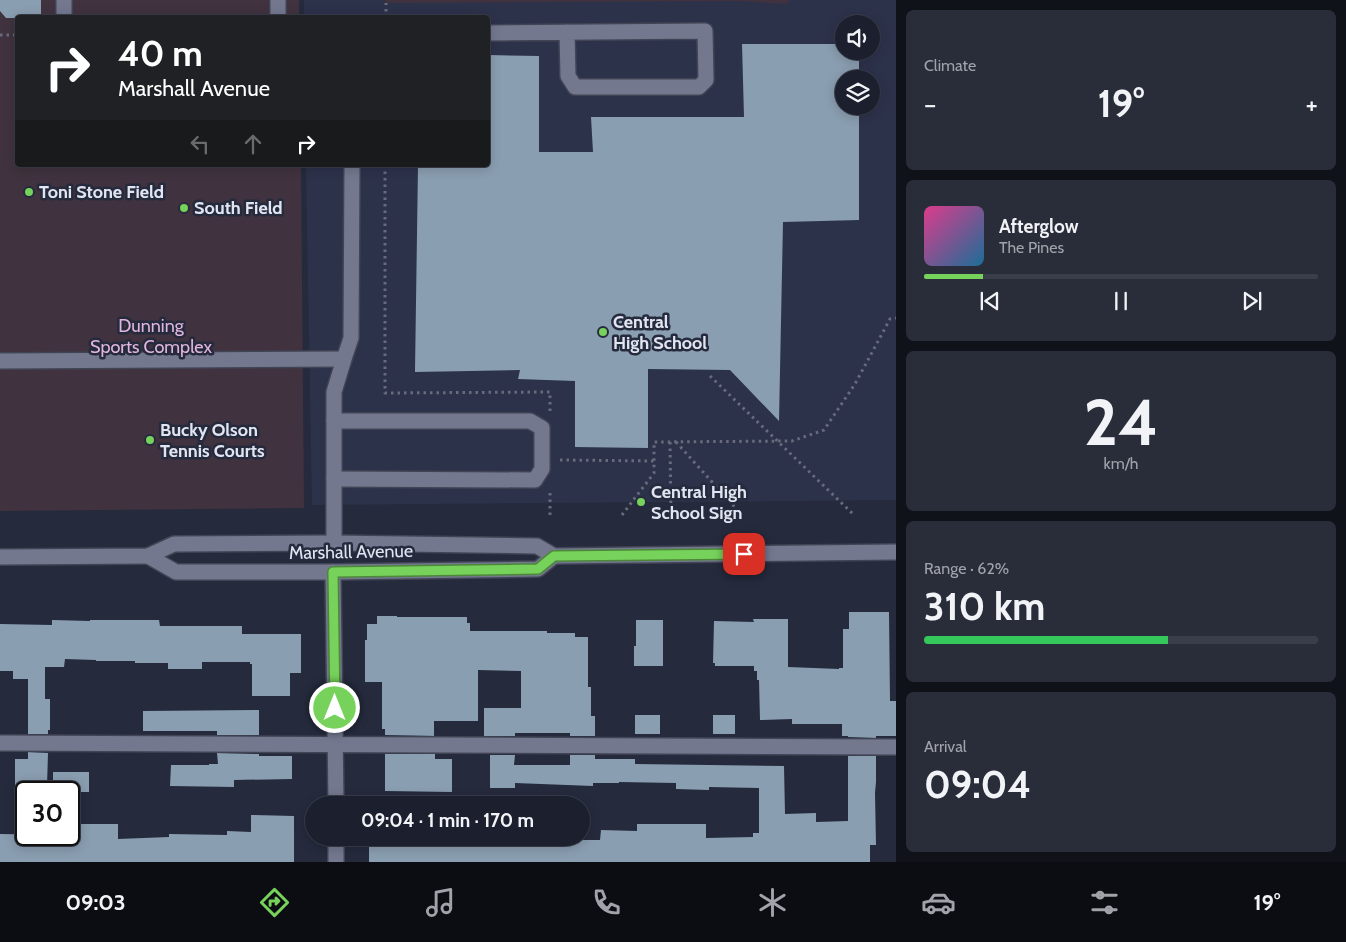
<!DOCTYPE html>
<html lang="en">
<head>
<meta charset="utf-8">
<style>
	:root { --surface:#1c202e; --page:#292d3a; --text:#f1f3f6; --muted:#a0a3aa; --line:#3a3e4a; --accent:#76d25a }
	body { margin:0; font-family:Cabin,sans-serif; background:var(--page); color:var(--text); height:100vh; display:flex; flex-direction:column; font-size:19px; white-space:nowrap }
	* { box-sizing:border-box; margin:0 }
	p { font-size:16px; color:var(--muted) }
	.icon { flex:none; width:28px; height:28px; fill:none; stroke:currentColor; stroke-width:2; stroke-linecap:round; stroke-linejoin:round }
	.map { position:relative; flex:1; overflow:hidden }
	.details { display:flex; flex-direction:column; gap:10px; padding:10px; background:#0f1219; width:450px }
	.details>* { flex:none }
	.top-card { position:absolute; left:15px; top:15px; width:475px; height:152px; border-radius:5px; box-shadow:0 2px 12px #0003,0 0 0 1px var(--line); background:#202124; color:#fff; overflow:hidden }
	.tools { position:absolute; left:835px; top:15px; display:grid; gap:10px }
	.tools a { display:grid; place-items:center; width:45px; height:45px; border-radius:50%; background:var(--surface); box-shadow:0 2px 12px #0003,0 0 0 1px var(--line); font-size:25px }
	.speed { position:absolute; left:15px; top:781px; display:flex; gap:10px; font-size:25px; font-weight:700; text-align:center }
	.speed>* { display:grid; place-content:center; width:65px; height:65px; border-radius:50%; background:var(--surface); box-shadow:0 2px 12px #0003,0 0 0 1px var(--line); line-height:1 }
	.speed .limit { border:2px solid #111; border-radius:8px; background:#fff; color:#111 }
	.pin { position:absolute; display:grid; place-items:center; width:42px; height:42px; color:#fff; margin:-21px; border-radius:10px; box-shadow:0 2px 8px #0006 }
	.me { position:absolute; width:55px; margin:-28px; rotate:0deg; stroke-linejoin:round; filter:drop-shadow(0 0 4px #0008) }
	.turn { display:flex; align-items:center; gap:18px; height:105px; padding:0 20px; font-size:22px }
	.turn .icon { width:65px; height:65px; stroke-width:2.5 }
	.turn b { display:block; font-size:35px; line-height:42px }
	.lanes { display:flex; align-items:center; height:48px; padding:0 20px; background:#0003; justify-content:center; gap:25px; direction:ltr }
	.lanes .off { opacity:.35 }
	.big { font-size:38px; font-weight:700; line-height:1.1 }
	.details .tile { flex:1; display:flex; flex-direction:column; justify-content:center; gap:8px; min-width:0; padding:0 18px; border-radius:8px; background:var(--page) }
	.details .dial { align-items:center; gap:0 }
	.dial b { font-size:65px; line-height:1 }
	.song { display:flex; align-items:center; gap:15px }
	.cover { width:60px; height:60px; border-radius:8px; background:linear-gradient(135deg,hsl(330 70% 55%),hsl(200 70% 35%)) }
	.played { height:5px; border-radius:2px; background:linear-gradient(90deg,var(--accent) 15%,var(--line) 15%) }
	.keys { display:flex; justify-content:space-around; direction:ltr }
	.heat { display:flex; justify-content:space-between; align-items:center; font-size:28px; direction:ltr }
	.charge { height:8px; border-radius:4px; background:linear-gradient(90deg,#34c759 62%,var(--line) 0) }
	.trip { position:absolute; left:305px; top:796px; width:285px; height:50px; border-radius:25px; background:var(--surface); box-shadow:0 2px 12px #0003,0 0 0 1px var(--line); font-weight:700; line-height:50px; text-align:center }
	.menu { display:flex; height:80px; justify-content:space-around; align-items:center; background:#0b0d12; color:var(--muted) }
	.menu .icon { width:35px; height:35px }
	.menu .selected { color:var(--accent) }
	.menu b { font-size:22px; color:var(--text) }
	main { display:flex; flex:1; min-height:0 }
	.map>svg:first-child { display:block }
	.built { fill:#2d324b; fill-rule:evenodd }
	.green { fill:#40333f }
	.building { fill:#8a9eb1 }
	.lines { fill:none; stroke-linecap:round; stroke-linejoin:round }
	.minor-casing { stroke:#414454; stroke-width:18 }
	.path { stroke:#676b7c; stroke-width:3; stroke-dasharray:2.5 4; stroke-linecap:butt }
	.minor { stroke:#73788f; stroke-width:15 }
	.route-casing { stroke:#4d883a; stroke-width:12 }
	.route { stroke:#76d25a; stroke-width:9 }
	.poi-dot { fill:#76d25a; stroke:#252a3d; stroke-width:2 }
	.labels { text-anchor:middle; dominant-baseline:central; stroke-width:5; stroke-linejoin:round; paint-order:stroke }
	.poi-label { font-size:18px; font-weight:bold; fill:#e1e4f1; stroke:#252a3d; text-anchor:start }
	.park-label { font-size:18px; fill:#e1b5de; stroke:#252a3d }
	.street-label { font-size:18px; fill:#e1e4f1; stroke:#252a3d }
</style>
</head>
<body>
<main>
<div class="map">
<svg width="896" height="862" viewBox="0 0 896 862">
	<rect width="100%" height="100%" fill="#252a3d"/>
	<path class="built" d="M304,0h592v500l-584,5 -6,-340h182v-147l-184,-1zM844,24h27v27h-27zM844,79h27v27h-27z"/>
	<g class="green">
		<polygon points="0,0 299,0 299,17 18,18 18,165 301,165 304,508 0,511"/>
		<polygon points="385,0 790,0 786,4 741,1 386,3"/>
	</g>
	<g class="building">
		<polygon points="0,0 41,0 41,18 6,18 0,11"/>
		<polygon points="742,44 844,44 844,51 859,51 859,79 844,79 844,106 859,106 859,220 783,222 779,421 730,370 648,369 648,448 575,447 575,381 518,379 520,370 415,372 418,165 488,165 488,55 539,56 539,152 593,152 591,117 744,117"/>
		<polygon points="849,612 889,612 890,701 896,701 896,736 876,736 876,738 848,737 848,736 842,736 842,724 792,724 792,719 760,720 759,680 757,680 757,671 754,671 754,666 715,666 715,663 713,663 714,621 754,622 753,619 788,619 788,667 839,669 839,668 843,668 843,629 849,629"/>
		<polygon points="377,616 397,616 397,617 467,617 467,623 470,623 470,631 547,631 547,633 575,633 575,637 588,637 588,687 591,687 591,716 595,716 595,736 570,736 570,733 515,733 515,736 484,736 484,708 521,708 521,671 478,670 478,721 434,721 434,736 385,735 385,729 382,729 382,682 365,682 365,640 367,640 367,624 377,624"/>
		<polygon points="52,620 90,621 90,620 159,620 160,626 242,626 242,634 301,634 301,673 290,673 290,696 252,696 252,664 250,664 250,662 202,662 202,669 168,669 168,663 135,663 135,661 96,661 96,660 65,659 64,667 45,667 45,699 50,699 50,730 48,730 48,734 28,734 28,679 13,679 13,671 0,671 0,624 52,625"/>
		<polygon points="636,620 663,620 663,666 634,666 634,646 636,646"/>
		<polygon points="259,710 259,735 217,735 217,731 143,731 143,711"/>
		<rect x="635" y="715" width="25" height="19"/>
		<rect x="713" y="715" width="22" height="19"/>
		<polygon points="28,752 48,753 47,786 15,786 15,759 28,759"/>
		<polygon points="217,753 259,754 259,756 292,756 292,779 234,780 234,787 170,786 171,765 209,765 209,764 218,764"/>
		<polygon points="385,754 435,754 435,759 452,759 452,792 385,791"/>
		<polygon points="490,755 515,755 514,765 570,765 570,755 595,755 595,759 635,759 635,764 784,766 785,814 816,813 816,822 848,821 848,756 876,756 876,782 875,793 876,845 870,845 870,862 369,862 369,838 401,838 401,843 464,843 464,846 500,846 500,840 516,840 516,845 558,845 558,840 600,840 601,830 637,831 637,824 706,824 706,838 753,837 753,833 759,833 759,788 709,787 709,790 676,789 676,783 619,782 619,783 593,783 593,786 515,783 515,788 490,788"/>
		<rect x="53" y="772" width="36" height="20"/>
		<polygon points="251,815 294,816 294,862 0,862 0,834 69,835 69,824 118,824 118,839 169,837 169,834 227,835 227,831 251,832"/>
	</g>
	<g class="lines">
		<g class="minor-casing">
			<g id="minor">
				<polyline points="64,18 64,0"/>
				<polyline points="278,18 278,0"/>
				<polyline points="488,33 705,31 706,80 699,87 575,87 568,76 567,32"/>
				<polyline points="0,361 344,359"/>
				<polyline points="334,421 530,421 542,428 542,469 535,480 334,479"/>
				<polyline points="334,543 334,392 344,359 351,338 352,165"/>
				<polyline points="148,556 176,572 333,572 538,569 554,556"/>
				<polyline points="0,557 148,556 174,544 334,543 537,546 554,556 896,552"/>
				<polyline points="333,572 336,805"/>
				<polyline points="0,743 896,747"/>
				<polyline points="336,838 336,862"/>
			</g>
		</g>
		<g class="path">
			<polyline points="386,18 386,3"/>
			<polyline points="0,35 18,35"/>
			<polyline points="385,165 385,393 550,392 550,411"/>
			<polyline points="710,376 853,514"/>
			<polyline points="670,442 671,514"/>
			<polyline points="676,442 741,514"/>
			<polyline points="560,460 654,461"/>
			<polyline points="550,515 550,490"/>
			<polyline points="622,515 654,473 654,442 792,441 824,430 855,384 890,319 896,318"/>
		</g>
		<use href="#minor" class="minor"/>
	</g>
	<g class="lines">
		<g class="route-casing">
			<polyline id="route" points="335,708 333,572 538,569 554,556 744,554"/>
		</g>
		<use href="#route" class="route"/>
	</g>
	<g class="poi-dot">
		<circle cx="29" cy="192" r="5"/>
		<circle cx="184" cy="208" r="5"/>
		<circle cx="603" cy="332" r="5"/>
		<circle cx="150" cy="440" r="5"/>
		<circle cx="641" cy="502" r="5"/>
	</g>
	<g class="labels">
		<g class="poi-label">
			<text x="39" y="192">Toni Stone Field</text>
			<text x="194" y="208">South Field</text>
			<text x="613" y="322">Central<tspan x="613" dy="21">High School</tspan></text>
			<text x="160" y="430">Bucky Olson<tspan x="160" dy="21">Tennis Courts</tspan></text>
			<text x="651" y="492">Central High<tspan x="651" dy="21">School Sign</tspan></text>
		</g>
		<g class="park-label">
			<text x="151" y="326">Dunning<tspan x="151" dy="21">Sports Complex</tspan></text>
		</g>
		<g class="street-label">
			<text transform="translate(351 552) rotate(-1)">Marshall Avenue</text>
		</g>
	</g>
</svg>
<div class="tools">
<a><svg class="icon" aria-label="sound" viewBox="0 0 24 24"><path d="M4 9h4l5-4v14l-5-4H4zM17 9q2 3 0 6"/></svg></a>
<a><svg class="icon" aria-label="layers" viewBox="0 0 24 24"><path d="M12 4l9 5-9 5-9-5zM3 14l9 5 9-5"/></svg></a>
</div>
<div class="speed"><div class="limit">30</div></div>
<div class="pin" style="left:744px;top:554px;background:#d93025"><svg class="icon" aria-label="arrive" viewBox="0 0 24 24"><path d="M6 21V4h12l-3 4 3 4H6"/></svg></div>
<svg class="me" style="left:335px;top:708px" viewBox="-20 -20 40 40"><circle r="17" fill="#76d25a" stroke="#fff" stroke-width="3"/><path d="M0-11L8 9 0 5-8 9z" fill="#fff"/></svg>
<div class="trip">09:04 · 1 min · 170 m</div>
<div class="top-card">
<div class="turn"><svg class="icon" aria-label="right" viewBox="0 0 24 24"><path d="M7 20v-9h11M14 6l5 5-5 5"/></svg><div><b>40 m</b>Marshall Avenue</div></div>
<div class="lanes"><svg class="icon off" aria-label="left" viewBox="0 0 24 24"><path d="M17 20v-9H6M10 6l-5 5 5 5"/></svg><svg class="icon off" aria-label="ahead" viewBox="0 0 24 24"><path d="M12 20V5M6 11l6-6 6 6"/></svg><svg class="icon" aria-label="right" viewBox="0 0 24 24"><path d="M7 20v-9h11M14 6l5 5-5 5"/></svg></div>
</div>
</div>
<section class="details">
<div class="tile"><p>Climate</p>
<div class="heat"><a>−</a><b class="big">19°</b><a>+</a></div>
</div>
<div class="tile">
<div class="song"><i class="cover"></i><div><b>Afterglow</b><p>The Pines</p></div></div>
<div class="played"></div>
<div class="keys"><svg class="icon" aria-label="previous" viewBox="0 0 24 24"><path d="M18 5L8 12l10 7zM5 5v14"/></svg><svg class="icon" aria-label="pause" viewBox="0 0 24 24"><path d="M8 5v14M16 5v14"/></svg><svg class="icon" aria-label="next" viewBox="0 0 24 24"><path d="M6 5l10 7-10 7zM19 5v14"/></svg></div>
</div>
<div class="tile dial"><b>24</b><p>km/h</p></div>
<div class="tile"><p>Range · 62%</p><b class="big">310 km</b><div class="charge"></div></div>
<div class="tile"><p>Arrival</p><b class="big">09:04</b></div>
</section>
</main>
<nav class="menu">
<b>09:03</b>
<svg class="icon selected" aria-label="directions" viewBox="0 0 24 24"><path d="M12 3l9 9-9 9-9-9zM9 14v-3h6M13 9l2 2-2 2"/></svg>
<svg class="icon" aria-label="music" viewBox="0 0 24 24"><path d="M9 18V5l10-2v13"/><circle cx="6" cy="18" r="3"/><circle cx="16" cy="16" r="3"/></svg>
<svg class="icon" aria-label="phone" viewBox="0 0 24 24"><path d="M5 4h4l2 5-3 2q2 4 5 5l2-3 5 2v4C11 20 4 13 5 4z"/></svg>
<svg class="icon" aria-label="climate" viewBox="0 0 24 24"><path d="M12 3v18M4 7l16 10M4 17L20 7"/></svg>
<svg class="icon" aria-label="car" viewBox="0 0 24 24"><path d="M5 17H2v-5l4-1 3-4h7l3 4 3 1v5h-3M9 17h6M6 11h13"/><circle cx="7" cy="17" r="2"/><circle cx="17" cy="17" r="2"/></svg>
<svg class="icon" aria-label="filters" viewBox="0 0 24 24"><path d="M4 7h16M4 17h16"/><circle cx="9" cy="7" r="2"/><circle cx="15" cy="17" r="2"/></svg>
<b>19°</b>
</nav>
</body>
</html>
